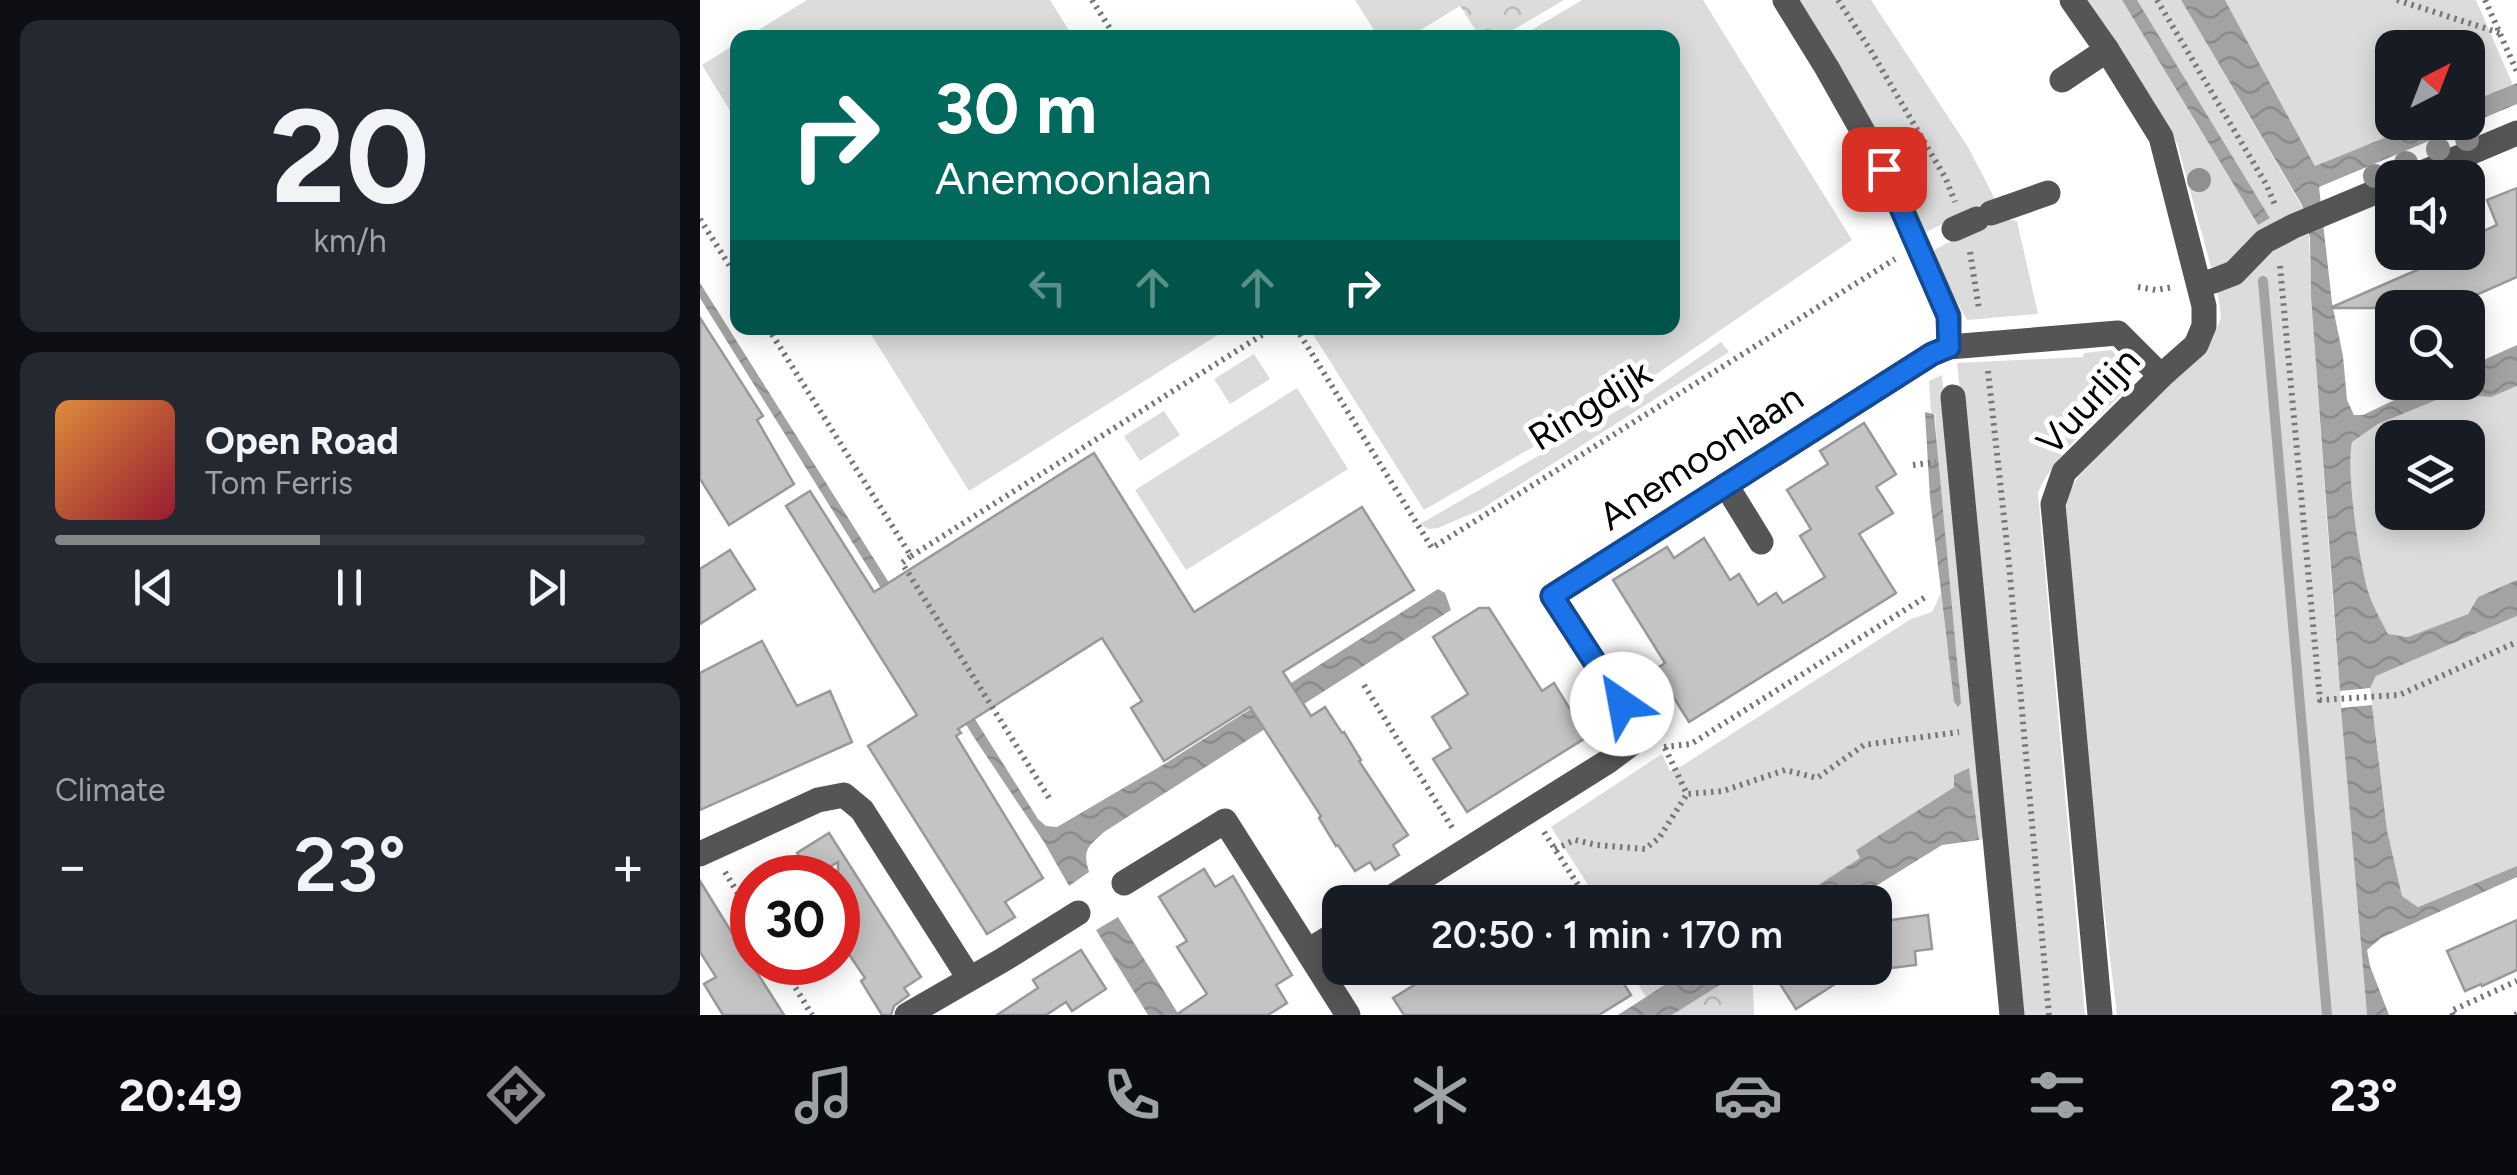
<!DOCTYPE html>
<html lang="en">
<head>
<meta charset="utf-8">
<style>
	:root { --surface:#171b24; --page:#242831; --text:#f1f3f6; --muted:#9ea1a6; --line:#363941; --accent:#858687 }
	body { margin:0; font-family:Figtree,sans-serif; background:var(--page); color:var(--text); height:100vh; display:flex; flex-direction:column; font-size:38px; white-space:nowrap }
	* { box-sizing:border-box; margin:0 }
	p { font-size:32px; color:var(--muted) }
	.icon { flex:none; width:55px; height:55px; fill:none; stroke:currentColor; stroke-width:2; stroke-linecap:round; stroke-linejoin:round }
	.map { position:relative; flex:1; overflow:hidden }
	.sheet { display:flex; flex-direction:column; gap:20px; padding:20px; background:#0d0f14; width:700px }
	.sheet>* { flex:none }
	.top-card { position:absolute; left:30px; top:30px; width:950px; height:305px; border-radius:20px; box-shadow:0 5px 25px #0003; background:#00695c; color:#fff; overflow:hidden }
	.needle { width:65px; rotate:42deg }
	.fabs { position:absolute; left:1675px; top:30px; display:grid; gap:20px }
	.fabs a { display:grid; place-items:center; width:110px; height:110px; border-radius:20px; background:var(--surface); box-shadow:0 5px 25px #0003; font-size:50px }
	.speed { position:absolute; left:30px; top:855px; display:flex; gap:20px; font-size:50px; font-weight:700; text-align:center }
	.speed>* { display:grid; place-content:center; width:130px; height:130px; border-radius:50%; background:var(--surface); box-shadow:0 5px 25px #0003; line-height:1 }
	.speed .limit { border:15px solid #d22; background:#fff; color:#111 }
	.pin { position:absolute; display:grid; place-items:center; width:85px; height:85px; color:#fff; margin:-42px; border-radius:20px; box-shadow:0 5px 15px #0006 }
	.me { position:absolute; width:110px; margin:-55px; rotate:327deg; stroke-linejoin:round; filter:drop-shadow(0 0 8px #0008) }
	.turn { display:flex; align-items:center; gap:35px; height:210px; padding:0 40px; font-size:45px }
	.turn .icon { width:130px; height:130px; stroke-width:2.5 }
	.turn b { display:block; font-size:70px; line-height:85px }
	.lanes { display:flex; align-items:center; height:95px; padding:0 40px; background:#0003; justify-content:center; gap:50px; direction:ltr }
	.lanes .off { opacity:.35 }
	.big { font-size:75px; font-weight:600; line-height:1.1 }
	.sheet .tile { flex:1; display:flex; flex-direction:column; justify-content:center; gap:15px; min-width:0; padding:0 35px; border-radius:20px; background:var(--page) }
	.sheet .dial { align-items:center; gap:0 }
	.dial b { font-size:130px; line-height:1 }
	.song { display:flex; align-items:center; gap:30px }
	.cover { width:120px; height:120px; border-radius:15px; background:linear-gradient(135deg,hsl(30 70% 55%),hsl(350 70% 35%)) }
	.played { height:10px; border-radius:5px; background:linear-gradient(90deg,var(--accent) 45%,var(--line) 45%) }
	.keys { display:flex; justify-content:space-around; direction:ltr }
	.heat { display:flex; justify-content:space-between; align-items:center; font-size:55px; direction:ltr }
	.trip { position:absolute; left:622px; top:885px; width:570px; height:100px; border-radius:20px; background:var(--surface); box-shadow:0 5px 25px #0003; font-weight:600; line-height:100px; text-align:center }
	.menu { display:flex; height:160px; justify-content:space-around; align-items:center; background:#090b0e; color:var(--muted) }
	.menu .icon { width:70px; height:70px }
	.menu .active { color:var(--accent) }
	.menu b { font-size:45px; color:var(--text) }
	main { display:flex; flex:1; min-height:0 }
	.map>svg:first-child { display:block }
	.grass { fill:#dcdcdc; fill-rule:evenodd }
	.forest { fill:url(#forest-crowns) }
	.water { fill:url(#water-waves) }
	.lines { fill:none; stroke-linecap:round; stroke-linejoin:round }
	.stream { stroke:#a3a3a3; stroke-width:10 }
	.building { fill:#c4c4c4; stroke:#999; stroke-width:2.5 }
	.path { stroke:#777; stroke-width:6; stroke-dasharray:2.5 5; stroke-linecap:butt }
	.minor { stroke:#555; stroke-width:25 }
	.tree { fill:#8f8f8f }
	.route-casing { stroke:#114b97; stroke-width:25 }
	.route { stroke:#1a73e8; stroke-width:18 }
	.labels { text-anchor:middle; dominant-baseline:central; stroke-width:10; stroke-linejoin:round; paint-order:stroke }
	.street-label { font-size:38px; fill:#000; stroke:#fff }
</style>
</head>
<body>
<main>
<section class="sheet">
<div class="tile dial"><b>20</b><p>km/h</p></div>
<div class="tile">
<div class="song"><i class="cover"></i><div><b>Open Road</b><p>Tom Ferris</p></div></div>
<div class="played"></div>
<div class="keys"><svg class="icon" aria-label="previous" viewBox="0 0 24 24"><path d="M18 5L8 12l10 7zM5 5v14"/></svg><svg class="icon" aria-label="pause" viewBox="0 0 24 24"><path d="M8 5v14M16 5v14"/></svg><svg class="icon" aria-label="next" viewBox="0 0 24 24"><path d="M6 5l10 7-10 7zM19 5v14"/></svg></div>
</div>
<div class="tile"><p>Climate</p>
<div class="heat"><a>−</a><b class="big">23°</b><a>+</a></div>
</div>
</section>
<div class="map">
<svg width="1817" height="1015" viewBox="0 0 1817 1015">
	<defs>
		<pattern id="forest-crowns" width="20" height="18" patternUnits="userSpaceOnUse" patternTransform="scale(2.5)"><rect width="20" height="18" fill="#dcdcdc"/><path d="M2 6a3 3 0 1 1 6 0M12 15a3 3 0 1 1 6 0" fill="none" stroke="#bbb"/></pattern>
		<pattern id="water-waves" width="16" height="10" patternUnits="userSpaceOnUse" patternTransform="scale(2.5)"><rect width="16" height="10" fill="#a3a3a3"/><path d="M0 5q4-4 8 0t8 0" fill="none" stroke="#8b8b8b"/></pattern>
	</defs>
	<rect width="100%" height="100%" fill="#fff"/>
	<g class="grass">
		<polygon points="107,0 350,0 373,37 47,37"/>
		<polygon points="655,0 770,0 709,37 679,38"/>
		<polygon points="882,0 1003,0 1152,240 942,384 724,510 609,328 972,328 972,38 820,37"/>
		<polygon points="1096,0 1171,0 1268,147 1295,199 1226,232 1159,103"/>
		<polygon points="1385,0 1422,0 1557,224 1570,218 1437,0 1481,0 1601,205 1603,213 1528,264 1511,267 1477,143 1459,111"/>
		<polygon points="1525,0 1776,0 1813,85 1768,103 1768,48 1692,48 1692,122 1721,123 1615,166"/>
		<polygon points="37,43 37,122 2,65"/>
		<polygon points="1296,218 1317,221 1338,314 1267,320 1236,264 1234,250"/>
		<polygon points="1609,234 1611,297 1632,592 1667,1015 1417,1015 1382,729 1366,507 1368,494 1378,477 1511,342 1521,318 1517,286 1573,248"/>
		<polygon points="167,328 529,328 269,491"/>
		<polygon points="1021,342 1029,352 780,510 738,528 728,529 720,524 948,393"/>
		<path d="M1411,350c15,13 17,22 13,41 -30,32 -69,62 -86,102l47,522h-63l-65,-652 126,-6 1,-4z"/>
		<polygon points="554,354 570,379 530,404 514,379"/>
		<polygon points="1242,375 1285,838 1279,840 1269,769 1255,786 1156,850 1161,858 1092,902 899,902 851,827 962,754 970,771 980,767 1211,619 1232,612 1241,593 1254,702 1235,414 1231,413 1229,381"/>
		<path d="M1817,386v194l-39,17 -10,17 -60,23 -20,-3c-7,-14 -16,-29 -20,-43 -9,-32 -22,-118 -16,-149l26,-18 73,-30 40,3zM1692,438h76v74h-76z"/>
		<polygon points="597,388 648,469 486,570 435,490"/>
		<polygon points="464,411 480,435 440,461 424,436"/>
		<polygon points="1817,616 1817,866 1718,907 1702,896 1687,830 1670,688 1676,676"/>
		<polygon points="940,968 991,968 946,997 938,984 947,979"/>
	</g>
	<g class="forest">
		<polygon points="770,0 864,0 801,37 780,37 760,6"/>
		<polygon points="1047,968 1052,968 1054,1015 972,1015"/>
	</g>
	<g class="water">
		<polygon points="1422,0 1437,0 1570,218 1558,225"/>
		<path d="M1481,0h44l90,166 106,-43 47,-1v-19l49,-20v21l-198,83 13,116 11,53 4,44 7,15h9l67,-32 38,-1v-15l49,-22v41l-26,11 -40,-3 -73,30 -26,18c-6,31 7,117 16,149 4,14 13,29 20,43l20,3 60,-23 10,-17 39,-17v36l-141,60 -6,12 -30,3 -29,-394 -1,-59 -8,-33z"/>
		<path d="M0,283l338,536 8,7 11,1 109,-64 272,-174 7,4 6,17 -347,222c-16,15 -22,17 -15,40l-20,14 -25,-44 -69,-103 -275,-441z"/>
		<polygon points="1225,412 1234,414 1261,703 1258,707 1254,702 1230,498"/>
		<polygon points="1672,705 1687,830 1702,896 1718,907 1817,866 1817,877 1681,938 1667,950 1670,966 1689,1015 1667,1015 1641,708"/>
		<polygon points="1269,768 1279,840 1242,845 1150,902 1092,902 1160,858 1156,850 1254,787 1254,775"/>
		<polygon points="418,917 479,1015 448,1015 396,930"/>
		<polygon points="991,968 1047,968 972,1015 918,1015"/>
	</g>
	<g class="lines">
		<polyline class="stream" points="1563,281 1627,1015"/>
	</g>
	<g class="building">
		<polygon points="1817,188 1817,277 1747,308 1630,308 1717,270 1715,265 1745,252 1768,252 1768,238 1797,225 1787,200"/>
		<polygon points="0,318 63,416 57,420 94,484 29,525 0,479"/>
		<polygon points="1164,423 1196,474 1176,487 1193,513 1159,534 1196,593 989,722 956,669 965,663 913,580 967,547 974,558 1004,538 1030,580 1039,574 1058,605 1076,593 1083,603 1125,577 1100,536 1111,529 1087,490 1128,464 1120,451"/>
		<polygon points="394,453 494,612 662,507 714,590 583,672 611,716 625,707 642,733 644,732 661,760 659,761 708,835 693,845 699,855 675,870 670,862 655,871 638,845 636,846 619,818 621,816 550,707 464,761 431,708 442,701 402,638 258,729 261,733 256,736 343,878 305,902 315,917 287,934 168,746 217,715 86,506 110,491 174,592"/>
		<polygon points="30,550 55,589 0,624 0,569"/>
		<polygon points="779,608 789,608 842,691 854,683 887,737 767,812 733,759 751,748 732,717 768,694 733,637"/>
		<polygon points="62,641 97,706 130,691 152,742 0,810 0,673"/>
		<polygon points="129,833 221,977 204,988 209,995 194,1006 191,1015 182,1015 161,981 165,978 138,938 138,862 113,877 97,853"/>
		<polygon points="504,869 515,887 533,876 592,975 576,985 587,1003 568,1015 476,1015 507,994 477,947 487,941 459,897"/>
		<polygon points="0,881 32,933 84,1015 23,1015 4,984 16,977 0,952"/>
		<polygon points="1228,915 1232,949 1215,951 1216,965 1182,969 1176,922"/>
		<polygon points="1817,920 1817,970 1782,986 1781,984 1765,991 1747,951"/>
		<polygon points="381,950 406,989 372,1011 366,1002 346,1015 297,1015 338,988 333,980"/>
		<polygon points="742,968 914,968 931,995 899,1015 704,1015 693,998"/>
		<polygon points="1070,968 1160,968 1096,1009"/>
	</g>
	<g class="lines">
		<g class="path">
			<polyline points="392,0 416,38"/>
			<polyline points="1138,0 1171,51 1246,179 1255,202"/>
			<polyline points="1457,0 1566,184 1575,205"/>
			<polyline points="1697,0 1800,33"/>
			<polyline points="1785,0 1817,72"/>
			<polyline points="0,219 38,279"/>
			<polyline points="1270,252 1279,309"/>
			<polyline points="1580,266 1620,700 1699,695 1817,642"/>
			<polyline points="1438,287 1456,290 1473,287"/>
			<polyline points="68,328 211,556 202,563 351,801"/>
			<polyline points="596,328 732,548 1195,259"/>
			<polyline points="1288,371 1309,564 1349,1015"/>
			<polyline points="1213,465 1236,462"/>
			<polyline points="211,556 573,328"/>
			<polyline points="664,685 753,829"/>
			<polyline points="964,747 991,744 1227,596"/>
			<polyline points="965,748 987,794 1023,791 1085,770 1117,778 1164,745 1259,732"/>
			<polyline points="844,832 889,902"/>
			<polyline points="855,849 875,840 897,845 945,849 959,838 987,794"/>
			<polyline points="25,872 52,917"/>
			<polyline points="80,962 112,1015"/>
			<polyline points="929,968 940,984"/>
			<polyline points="1753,1015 1751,1011 1817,981"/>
			<polyline points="1815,1015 1817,1014"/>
		</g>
		<g class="minor">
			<polyline points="1085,0 1127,68 1184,169 1249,316 1249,347"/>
			<polyline points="1372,0 1407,50 1461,137 1504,306 1504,326 1496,345 1461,376 1364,472 1353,504 1400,1015"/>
			<polyline points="1362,80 1407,50"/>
			<polyline points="1710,178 1817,133"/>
			<polyline points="1291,213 1348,193"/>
			<polyline points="1254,229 1277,219"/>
			<polyline points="1499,284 1513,281 1534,273 1565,241 1594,226 1692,185"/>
			<polyline points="1253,397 1312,1015"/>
			<polyline points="1026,485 1061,542"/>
			<polyline points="0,854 118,800 144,795 162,810 269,978"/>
			<polyline points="424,883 525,821 648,1015"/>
			<polyline points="684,902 907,762 939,738 922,704 852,596 1232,354 1249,347 1418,333 1461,376"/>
			<polyline points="608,951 640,931"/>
			<polyline points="207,1015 301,961 378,913"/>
		</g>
	</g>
	<g class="tree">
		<circle cx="1767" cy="139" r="12"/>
		<circle cx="1738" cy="149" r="12"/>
		<circle cx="1706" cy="163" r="12"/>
		<circle cx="1675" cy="176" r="12"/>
		<circle cx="1499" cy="180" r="12"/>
	</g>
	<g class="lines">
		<g class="route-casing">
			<polyline id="route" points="922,704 852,596 1232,354 1249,347 1248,316 1184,169"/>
		</g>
		<use href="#route" class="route"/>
	</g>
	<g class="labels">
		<g class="street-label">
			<text transform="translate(1388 401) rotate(-47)">Vuurlijn</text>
			<text transform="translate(890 405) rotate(-32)">Ringdijk</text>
			<text transform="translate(1001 457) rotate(-33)">Anemoonlaan</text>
		</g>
	</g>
</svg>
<div class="fabs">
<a><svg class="needle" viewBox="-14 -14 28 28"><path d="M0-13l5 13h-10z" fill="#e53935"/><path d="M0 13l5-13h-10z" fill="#9ea1a6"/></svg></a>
<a><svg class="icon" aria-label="sound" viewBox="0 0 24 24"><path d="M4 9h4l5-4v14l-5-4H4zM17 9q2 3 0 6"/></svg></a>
<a><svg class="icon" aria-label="search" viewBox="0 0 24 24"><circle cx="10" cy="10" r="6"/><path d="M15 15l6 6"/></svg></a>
<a><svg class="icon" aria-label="layers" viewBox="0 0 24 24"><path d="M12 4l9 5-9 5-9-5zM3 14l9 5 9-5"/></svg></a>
</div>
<div class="speed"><div class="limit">30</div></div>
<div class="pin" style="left:1184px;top:169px;background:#d93025"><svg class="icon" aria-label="arrive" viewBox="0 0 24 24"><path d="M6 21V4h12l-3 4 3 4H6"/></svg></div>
<svg class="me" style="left:922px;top:704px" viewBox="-20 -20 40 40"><circle r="19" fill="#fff"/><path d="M0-13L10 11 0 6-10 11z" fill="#1a73e8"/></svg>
<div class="trip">20:50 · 1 min · 170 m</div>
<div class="top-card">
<div class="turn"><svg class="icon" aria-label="right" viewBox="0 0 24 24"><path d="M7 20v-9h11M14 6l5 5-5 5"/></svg><div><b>30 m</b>Anemoonlaan</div></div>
<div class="lanes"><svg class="icon off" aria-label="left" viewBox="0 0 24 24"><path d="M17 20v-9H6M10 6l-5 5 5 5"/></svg><svg class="icon off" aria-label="ahead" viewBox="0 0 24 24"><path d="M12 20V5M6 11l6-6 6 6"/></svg><svg class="icon off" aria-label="ahead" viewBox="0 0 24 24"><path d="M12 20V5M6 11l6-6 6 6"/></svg><svg class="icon" aria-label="right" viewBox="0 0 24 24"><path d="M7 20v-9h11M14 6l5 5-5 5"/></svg></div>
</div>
</div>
</main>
<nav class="menu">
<b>20:49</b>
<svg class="icon active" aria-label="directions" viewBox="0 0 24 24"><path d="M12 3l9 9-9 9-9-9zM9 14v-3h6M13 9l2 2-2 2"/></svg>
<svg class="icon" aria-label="music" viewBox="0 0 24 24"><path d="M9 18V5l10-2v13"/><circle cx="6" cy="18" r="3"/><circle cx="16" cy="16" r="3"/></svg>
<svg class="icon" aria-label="phone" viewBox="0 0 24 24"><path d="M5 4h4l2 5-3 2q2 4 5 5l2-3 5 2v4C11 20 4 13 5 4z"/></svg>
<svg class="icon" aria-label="climate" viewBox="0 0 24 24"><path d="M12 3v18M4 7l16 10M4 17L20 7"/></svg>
<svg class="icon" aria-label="car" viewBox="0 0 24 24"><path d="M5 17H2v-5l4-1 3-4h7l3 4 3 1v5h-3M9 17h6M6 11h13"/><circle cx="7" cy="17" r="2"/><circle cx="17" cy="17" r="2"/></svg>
<svg class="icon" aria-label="filters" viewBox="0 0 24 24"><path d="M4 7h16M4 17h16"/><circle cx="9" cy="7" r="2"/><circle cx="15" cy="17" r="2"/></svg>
<b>23°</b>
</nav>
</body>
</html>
